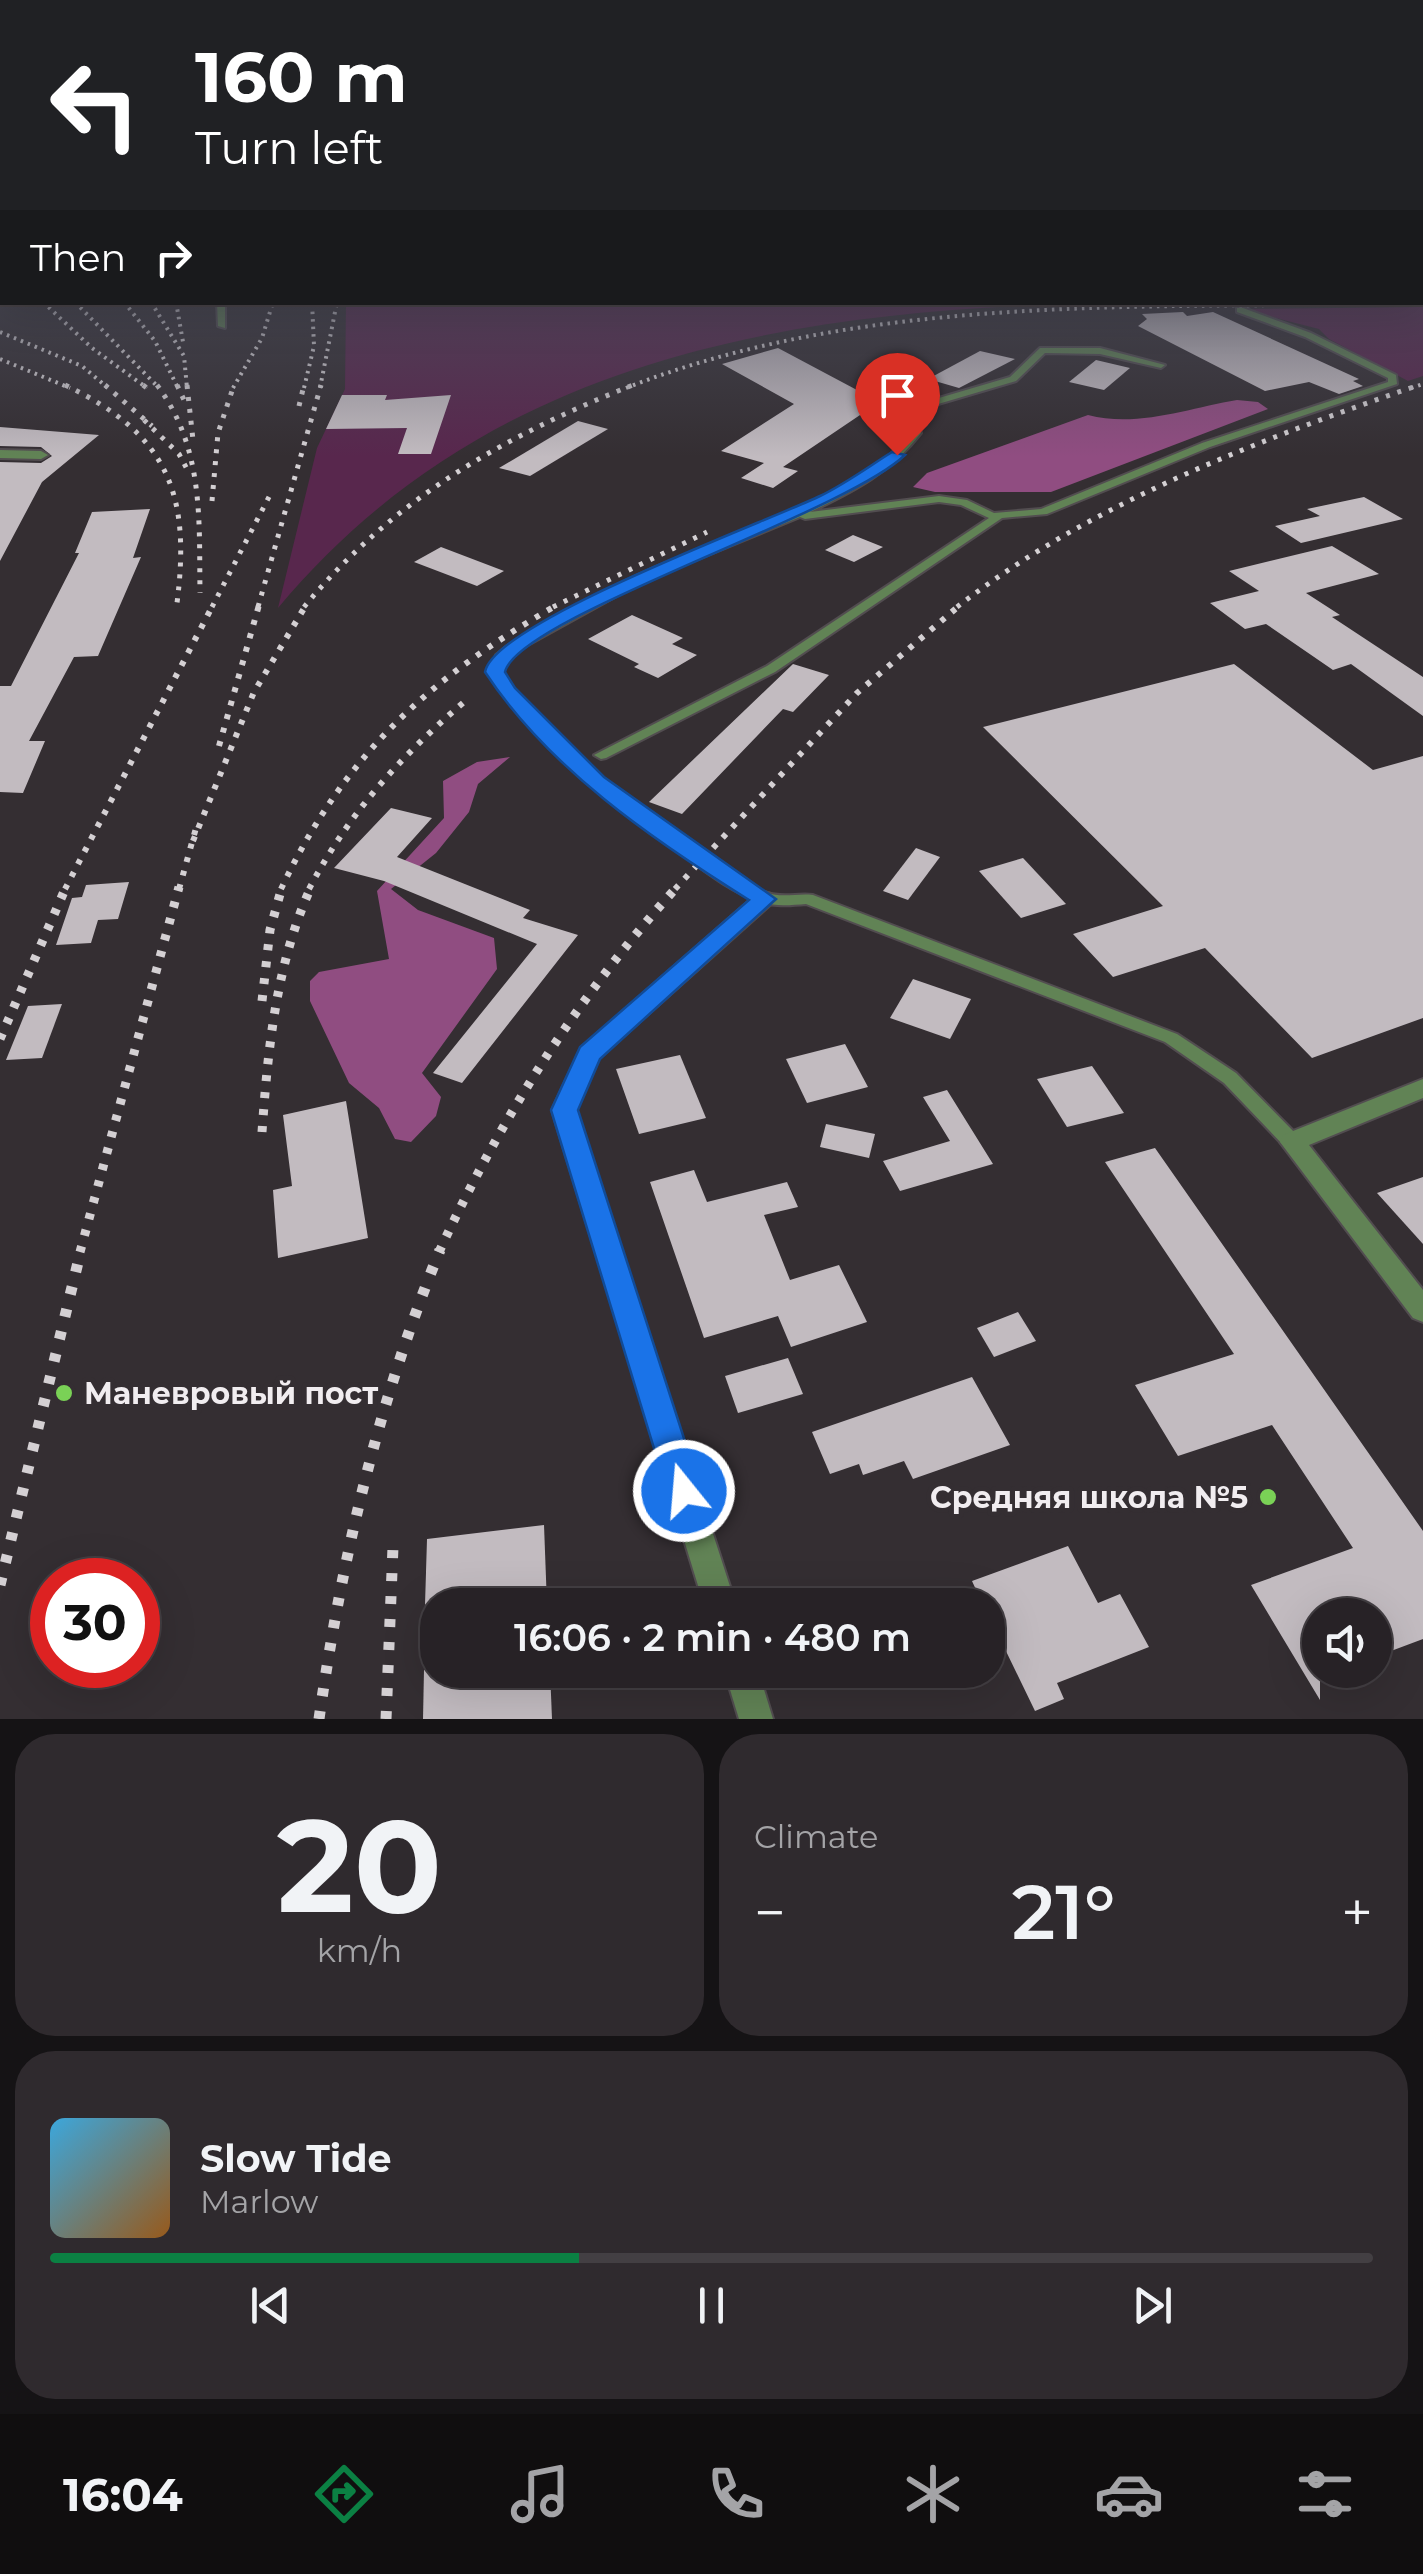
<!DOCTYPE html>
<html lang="en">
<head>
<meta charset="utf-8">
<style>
	:root { --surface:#272226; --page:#2f2a2e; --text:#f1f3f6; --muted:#a4a4a7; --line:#433f43; --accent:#0b8043 }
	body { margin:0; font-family:Montserrat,sans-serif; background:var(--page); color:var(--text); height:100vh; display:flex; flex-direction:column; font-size:38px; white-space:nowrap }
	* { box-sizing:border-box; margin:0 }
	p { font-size:32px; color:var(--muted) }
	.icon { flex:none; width:55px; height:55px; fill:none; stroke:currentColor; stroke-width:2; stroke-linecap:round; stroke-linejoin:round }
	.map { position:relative; height:1719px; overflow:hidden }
	.panel { display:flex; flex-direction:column; gap:15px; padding:15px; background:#151315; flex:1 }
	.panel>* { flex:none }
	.top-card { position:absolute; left:0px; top:0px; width:1425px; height:305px; box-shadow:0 10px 40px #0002,0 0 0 2px var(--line); background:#202124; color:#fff; overflow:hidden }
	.fabs { position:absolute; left:1302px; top:1598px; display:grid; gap:20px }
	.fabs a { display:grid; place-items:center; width:90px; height:90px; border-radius:50%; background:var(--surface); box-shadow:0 10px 40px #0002,0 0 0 2px var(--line); font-size:50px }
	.speed { position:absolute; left:30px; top:1558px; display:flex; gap:20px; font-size:50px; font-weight:700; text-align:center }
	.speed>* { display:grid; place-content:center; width:130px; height:130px; border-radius:50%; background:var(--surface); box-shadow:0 10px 40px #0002,0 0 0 2px var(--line); line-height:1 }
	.speed .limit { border:15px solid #d22; background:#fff; color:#111 }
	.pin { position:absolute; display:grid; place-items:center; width:85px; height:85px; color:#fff; margin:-102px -42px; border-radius:50% 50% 50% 0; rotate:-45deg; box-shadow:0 0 10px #0007 }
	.pin .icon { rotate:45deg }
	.me { position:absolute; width:110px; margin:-55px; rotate:343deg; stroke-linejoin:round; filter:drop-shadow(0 0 8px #0008) }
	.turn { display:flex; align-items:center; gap:35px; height:210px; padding:0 30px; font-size:45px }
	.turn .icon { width:130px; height:130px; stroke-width:2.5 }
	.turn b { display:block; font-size:70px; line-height:85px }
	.then { display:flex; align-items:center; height:95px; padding:0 30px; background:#0003; gap:20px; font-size:38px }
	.big { font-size:75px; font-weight:600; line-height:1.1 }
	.panel .widget { flex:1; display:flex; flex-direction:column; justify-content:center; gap:15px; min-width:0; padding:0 35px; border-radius:40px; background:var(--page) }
	.panel .dial { align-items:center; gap:0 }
	.dial b { font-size:130px; line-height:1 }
	.song { display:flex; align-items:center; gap:30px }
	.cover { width:120px; height:120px; border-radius:15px; background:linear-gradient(135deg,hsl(200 70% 55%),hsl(30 70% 35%)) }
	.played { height:10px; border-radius:5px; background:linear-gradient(90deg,var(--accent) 40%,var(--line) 40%) }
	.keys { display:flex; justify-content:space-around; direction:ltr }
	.heat { display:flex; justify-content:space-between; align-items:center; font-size:55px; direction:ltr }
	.panel .tiles { flex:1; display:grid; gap:15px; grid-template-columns:1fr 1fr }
	.widget:last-child { grid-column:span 2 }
	.trip { position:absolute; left:420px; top:1588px; width:585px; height:100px; border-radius:40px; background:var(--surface); box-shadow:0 10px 40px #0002,0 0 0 2px var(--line); font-weight:600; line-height:100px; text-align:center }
	.tab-bar { display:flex; height:160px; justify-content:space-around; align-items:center; background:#100e0f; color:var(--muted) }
	.tab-bar .icon { width:70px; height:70px }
	.tab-bar .on { color:var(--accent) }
	.tab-bar b { font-size:45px; color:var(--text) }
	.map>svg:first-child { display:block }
	.green { fill:#58274d }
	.forest { fill:#904d81 }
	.building { fill:#c2bbc0 }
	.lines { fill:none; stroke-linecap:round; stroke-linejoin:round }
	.lane-casing { stroke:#524d50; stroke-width:4 }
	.street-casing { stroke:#524d50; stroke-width:4 }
	.lane { fill:#618355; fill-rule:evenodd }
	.street { fill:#618355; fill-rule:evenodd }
	.rail-far4 { stroke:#d4d0d3; stroke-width:4; stroke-dasharray:2.5 5; stroke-linecap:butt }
	.rail-far3 { stroke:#d4d0d3; stroke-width:5; stroke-dasharray:4 8; stroke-linecap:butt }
	.rail-far2 { stroke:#d4d0d3; stroke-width:6; stroke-dasharray:5 9; stroke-linecap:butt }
	.rail-far1 { stroke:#d4d0d3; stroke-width:9; stroke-dasharray:6 11; stroke-linecap:butt }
	.rail { stroke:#d4d0d3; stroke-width:11; stroke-dasharray:8 15; stroke-linecap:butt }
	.route { fill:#1a73e8; stroke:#114b97; stroke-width:2.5 }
	.poi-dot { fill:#7ad156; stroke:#342e32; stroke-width:4 }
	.labels { text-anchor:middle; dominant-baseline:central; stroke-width:10; stroke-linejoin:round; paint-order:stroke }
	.near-poi-label { font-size:30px; font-weight:bold; fill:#f1edf0; stroke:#342e32; text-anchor:start }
</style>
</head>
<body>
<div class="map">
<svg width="1423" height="1719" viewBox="0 0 1423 1719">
	<rect width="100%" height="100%" fill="#342e32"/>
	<g class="green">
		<path d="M346,303h743c-307,9 -603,56 -811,305l39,-160 28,-59z"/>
		<polygon points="1423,307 1423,376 1408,381 1329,339 1319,329 1241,309"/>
	</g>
	<g class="forest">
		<path d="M1237,400l21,2 10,7 -217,83h-116l-22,-5 14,-14 161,-58c49,13 101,-7 149,-15z"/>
		<polygon points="510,757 478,784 469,812 436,853 391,889 418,910 494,938 497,969 422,1073 441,1097 436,1116 411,1142 395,1139 379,1108 349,1083 310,1001 310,981 319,972 389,959 377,891 444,818 443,781 477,762"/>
	</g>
	<g class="building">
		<polygon points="1183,312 1187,316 1213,312 1359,379 1353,381 1363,386 1339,394 1309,382 1265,391 1138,326 1147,319 1142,314"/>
		<polygon points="778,348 887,406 863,413 783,467 798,471 773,488 741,478 764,463 721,451 794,404 722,364"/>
		<polygon points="980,351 1015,359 959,388 928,379"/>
		<polygon points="1096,360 1130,368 1104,390 1069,382"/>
		<polygon points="342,395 387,395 385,400 451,395 431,454 398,454 407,428 326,429"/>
		<polygon points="578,421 608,429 530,476 499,468"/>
		<polygon points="0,427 99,435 42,482 0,561 0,462 41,463 52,456 41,447 0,446"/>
		<polygon points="1364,497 1403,519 1301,543 1275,526 1320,516 1307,509"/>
		<polygon points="150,509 133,558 141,557 98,656 74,657 29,741 45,741 23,793 0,792 0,686 11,686 79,553 75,553 92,512"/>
		<polygon points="853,535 883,547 854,562 825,550"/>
		<polygon points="1332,546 1379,574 1306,593 1340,615 1332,617 1423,677 1423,716 1351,664 1333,670 1266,624 1245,629 1210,603 1259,591 1229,571"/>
		<polygon points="441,547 504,571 477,586 414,562"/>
		<polygon points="632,615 683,638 672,644 697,655 658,678 634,667 639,664 588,639"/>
		<polygon points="793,664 829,675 793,712 783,709 682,814 649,802"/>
		<polygon points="1234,664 1373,770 1423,756 1423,1018 1312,1058 1205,948 1113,977 1073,934 1163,906 983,727"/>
		<polygon points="391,808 432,818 397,857 530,910 523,918 578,935 462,1083 433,1073 537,944 384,881 334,868"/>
		<polygon points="916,848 940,857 908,900 883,891"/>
		<polygon points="1023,858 1066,904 1021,918 979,871"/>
		<polygon points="129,882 118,919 98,920 91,943 56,945 72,898 82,897 86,885"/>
		<polygon points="913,979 971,999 950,1039 890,1018"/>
		<polygon points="62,1004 42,1058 6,1060 28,1006"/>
		<polygon points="845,1044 868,1087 807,1103 786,1059"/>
		<polygon points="680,1055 706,1118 639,1134 616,1069"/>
		<polygon points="1092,1066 1124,1113 1067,1127 1037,1079"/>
		<polygon points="947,1090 993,1164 900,1191 883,1161 950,1141 923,1097"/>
		<polygon points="346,1101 368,1238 278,1258 273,1190 292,1186 283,1115"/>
		<polygon points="826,1124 875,1134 869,1158 820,1147"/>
		<polygon points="1155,1148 1423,1531 1423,1639 1375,1657 1375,1615 1320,1615 1320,1700 1251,1585 1353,1548 1272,1425 1178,1456 1135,1385 1234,1354 1105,1162"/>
		<polygon points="694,1170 707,1202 787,1182 798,1207 764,1215 790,1280 839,1265 867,1322 791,1347 778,1316 704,1338 650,1182"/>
		<polygon points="1423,1177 1423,1244 1377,1193"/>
		<polygon points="1018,1312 1036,1341 994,1357 977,1328"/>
		<polygon points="788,1358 803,1394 738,1413 725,1376"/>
		<polygon points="972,1377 1010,1445 913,1479 904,1461 863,1475 859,1464 830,1474 812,1432"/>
		<polygon points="544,1525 547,1605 425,1605 427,1539"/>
		<polygon points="1068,1546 1098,1603 1120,1594 1149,1647 1057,1683 1064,1699 1035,1711 988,1614 988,1605 983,1605 972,1581"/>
		<polygon points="424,1670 550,1670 552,1719 423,1719"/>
	</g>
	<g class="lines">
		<g class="lane-casing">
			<g id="lane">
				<polygon points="217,302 225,302 225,328 218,326"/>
				<path d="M1237,308h6l68,25 85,42 1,9 -187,63 -163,67 -45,4 -227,154 -169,86 -5,1 -7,-4 173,-89 222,-148 -28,-13 -22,-3 -134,17 -5,-2 -160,66 -125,69 -9,8 -5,12c47,69 120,124 187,173 24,17 51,39 79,48 15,5 32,0 46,2l364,139 59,39 63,64 2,5 -2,5 -7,2 -7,-2 -61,-64 -59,-41 -359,-138c-15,1 -30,3 -45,-2 -31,-10 -59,-33 -85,-52 -68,-51 -140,-107 -187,-178l7,-17 11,-9c46,-26 92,-54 142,-76 86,-38 199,-62 262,-137l-4,-16 15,-14 88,-26 30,-29h60l65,17 -4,3 -61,-14 -55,-1 -29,28 -88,26 -11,11 4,15c-30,39 -67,58 -111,79l129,-16 28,4 27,13 47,-4 161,-66 186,-61v-4l-83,-41 -68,-25z"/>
			</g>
		</g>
		<g class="street-casing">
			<g id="street">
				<polygon points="0,450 41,451 48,455 41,459 0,458"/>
				<polygon points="764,892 771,894 774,899 771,904 598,1059 576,1110 736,1605 704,1605 552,1110 581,1048 757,894"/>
				<polygon points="1423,1079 1423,1098 1309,1145 1423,1290 1423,1322 1413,1318 1280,1142 1283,1135"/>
				<polygon points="724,1670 758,1670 773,1719 739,1719"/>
			</g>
		</g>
		<use href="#lane" class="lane"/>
		<use href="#street" class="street"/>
		<g class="rail-far4">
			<polyline points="43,302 92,348 147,388"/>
			<polyline points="75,302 159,388"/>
			<polyline points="124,302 155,341 178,388"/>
			<polyline points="151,302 184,356 187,388"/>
			<polyline points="176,302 183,342"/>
			<polyline points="0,332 82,366 108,388"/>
			<polyline points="0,359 70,388"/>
			<polyline points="233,388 262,338 273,302"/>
			<polyline points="304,388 314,346 312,302"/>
			<polyline points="320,388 337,302"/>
			<path d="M626,388c249,-98 534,-78 797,-85"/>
			<polyline points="1411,388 1423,384"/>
		</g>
		<g class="rail-far3">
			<path d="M65,385c103,49 126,109 112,218"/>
			<polyline points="105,385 152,426"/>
			<polyline points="143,385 151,391"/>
			<path d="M157,385c47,63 42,134 43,208"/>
			<polyline points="177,385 184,400"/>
			<polyline points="187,385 193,440"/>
			<polyline points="299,406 304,385"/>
			<polyline points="144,420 179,454 189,473"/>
			<polyline points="212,501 218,433 234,385"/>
			<polyline points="212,607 270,495"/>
			<polyline points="258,607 321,385"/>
			<path d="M304,607c89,-108 200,-171 329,-222"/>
			<polyline points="553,607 707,532"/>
			<path d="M957,607c135,-105 302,-167 462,-222"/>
		</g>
		<g class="rail-far2">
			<polyline points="219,746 259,605"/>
			<polyline points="193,841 254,692 306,605"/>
			<polyline points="65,889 213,605"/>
			<polyline points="179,889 196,828"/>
			<path d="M281,889c64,-135 147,-210 276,-284"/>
			<path d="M309,889c40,-76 90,-131 155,-187"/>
			<polyline points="675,889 857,693 960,605"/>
		</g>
		<g class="rail-far1">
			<polyline points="262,1001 270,930 282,887"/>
			<polyline points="0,1039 66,887"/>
			<path d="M262,1132c6,-84 14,-168 49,-245"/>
			<polyline points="80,1252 179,887"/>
			<path d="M439,1252c62,-134 138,-255 238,-365"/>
		</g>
		<g class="rail">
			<polyline points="0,1585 81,1250"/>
			<path d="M319,1719c23,-162 59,-317 121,-469"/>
			<polyline points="386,1719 393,1547"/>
		</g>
	</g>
	<linearGradient id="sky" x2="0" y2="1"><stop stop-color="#1d191c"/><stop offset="0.47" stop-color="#4a4c5a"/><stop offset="1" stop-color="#4a4c5a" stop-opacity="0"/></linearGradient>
	<rect width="1423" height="457" fill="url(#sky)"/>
	<path class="route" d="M892,452l13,3c-61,59 -388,163 -400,217l10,16 89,89 172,122 -176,160 -22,51 123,381 -5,11 -12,5 -12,-5 -5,-11 -116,-381 29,-63 169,-147c-96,-60 -201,-132 -264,-228 9,-50 281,-150 335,-176 25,-12 48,-29 72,-44z"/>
	<g class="poi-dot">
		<circle cx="64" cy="1393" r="10"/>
		<circle cx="1268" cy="1497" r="10"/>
	</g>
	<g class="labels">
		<g class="near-poi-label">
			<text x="84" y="1393">Маневровый пост</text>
			<text x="1248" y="1497" text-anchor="end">Средняя школа №5</text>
		</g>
	</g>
</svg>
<div class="fabs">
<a><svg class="icon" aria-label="sound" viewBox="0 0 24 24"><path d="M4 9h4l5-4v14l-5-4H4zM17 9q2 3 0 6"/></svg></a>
</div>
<div class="speed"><div class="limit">30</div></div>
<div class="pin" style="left:897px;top:455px;background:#d93025"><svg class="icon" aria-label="arrive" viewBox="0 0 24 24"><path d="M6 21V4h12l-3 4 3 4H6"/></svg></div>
<svg class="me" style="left:684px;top:1491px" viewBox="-20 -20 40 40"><circle r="17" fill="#1a73e8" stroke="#fff" stroke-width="3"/><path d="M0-11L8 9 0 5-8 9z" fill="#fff"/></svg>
<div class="trip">16:06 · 2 min · 480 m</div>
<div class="top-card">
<div class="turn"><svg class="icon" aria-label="left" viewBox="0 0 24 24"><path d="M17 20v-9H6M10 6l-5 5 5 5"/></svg><div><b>160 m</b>Turn left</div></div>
<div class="then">Then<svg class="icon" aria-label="right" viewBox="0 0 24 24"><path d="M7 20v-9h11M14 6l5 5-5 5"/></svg></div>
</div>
</div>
<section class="panel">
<div class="tiles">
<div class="widget dial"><b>20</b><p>km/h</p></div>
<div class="widget"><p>Climate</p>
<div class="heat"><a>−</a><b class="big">21°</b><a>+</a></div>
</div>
<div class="widget">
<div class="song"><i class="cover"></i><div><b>Slow Tide</b><p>Marlow</p></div></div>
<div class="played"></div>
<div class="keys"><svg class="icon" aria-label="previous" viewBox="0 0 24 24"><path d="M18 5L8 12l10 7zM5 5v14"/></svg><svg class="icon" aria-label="pause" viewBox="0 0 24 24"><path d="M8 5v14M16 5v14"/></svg><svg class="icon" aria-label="next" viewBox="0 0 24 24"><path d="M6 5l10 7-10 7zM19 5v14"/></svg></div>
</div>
</div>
</section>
<nav class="tab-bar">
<b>16:04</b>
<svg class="icon on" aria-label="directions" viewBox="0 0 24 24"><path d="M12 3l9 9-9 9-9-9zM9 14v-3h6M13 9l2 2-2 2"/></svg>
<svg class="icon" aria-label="music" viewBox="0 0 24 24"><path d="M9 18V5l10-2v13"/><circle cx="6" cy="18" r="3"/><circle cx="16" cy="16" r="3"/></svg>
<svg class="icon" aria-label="phone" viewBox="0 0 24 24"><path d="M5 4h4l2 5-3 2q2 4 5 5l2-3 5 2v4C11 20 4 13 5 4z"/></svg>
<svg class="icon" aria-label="climate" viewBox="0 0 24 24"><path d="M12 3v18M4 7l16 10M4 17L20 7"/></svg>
<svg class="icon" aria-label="car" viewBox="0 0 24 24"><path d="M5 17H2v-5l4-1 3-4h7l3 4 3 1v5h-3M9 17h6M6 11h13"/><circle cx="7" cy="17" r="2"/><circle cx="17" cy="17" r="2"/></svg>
<svg class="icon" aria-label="filters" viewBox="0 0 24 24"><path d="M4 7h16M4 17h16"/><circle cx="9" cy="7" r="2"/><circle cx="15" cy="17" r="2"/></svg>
</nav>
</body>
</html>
